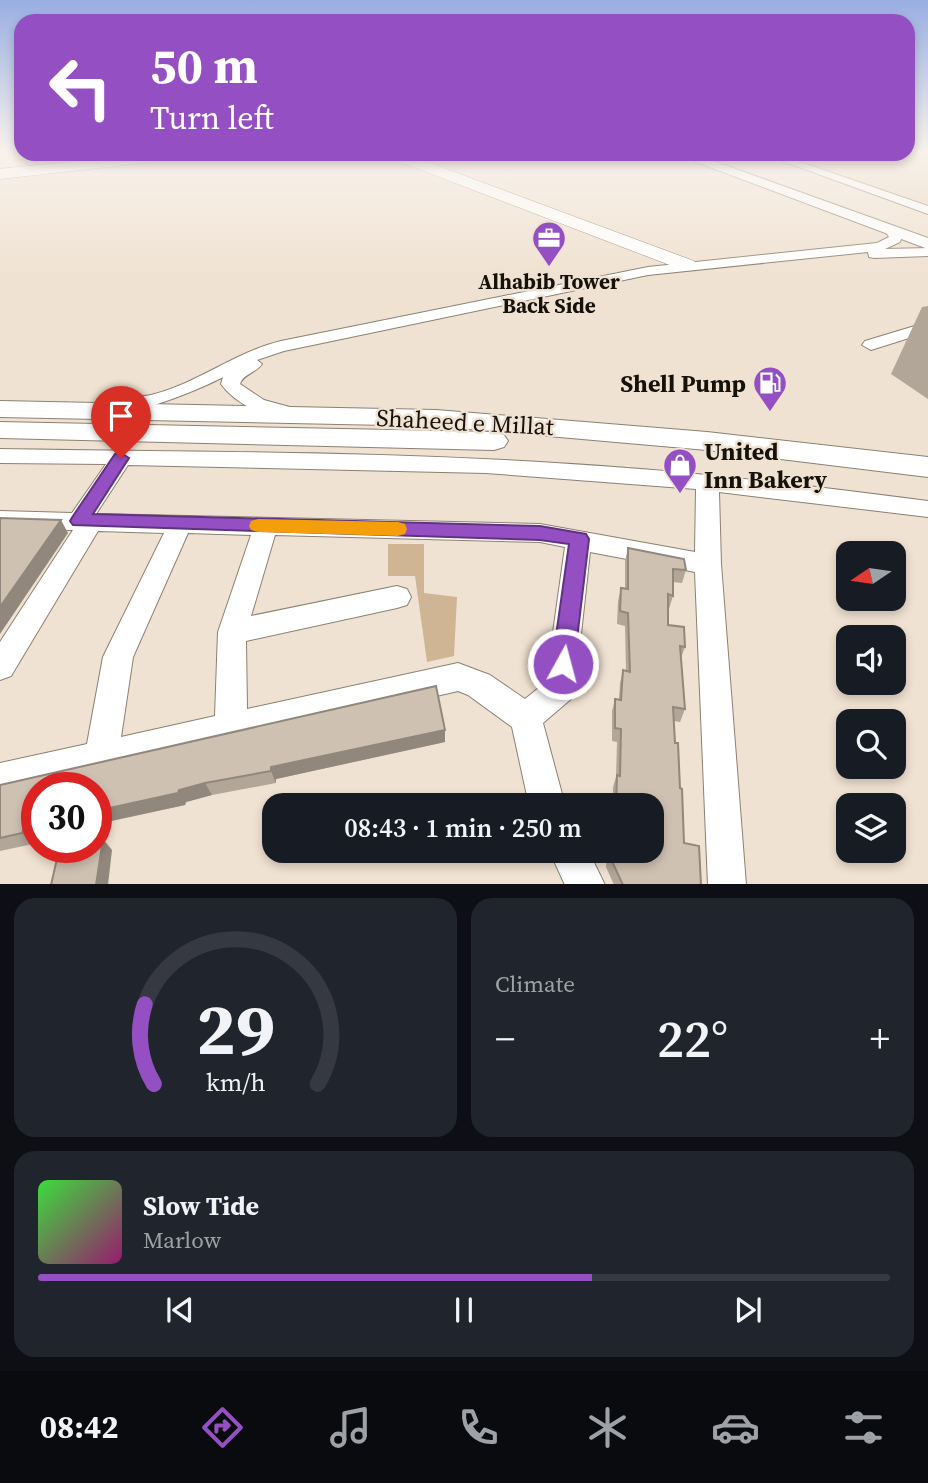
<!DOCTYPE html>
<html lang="en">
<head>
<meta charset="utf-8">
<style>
	:root { --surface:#171b24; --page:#20242c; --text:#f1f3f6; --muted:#9ea1a6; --line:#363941; --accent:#944fc3 }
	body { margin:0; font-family:"Source Serif 4",serif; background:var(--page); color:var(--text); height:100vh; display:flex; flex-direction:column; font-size:26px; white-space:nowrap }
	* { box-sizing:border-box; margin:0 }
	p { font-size:23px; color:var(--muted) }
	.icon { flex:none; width:38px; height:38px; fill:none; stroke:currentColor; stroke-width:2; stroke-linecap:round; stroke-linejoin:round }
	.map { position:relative; height:884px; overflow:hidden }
	.side { display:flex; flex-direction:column; gap:14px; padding:14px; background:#0d0f14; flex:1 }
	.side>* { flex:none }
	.hud { position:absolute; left:14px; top:14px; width:901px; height:147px; border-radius:21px; box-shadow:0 4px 10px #0003; background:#944fc3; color:#fff; overflow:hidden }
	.needle { width:46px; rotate:257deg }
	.fabs { position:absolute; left:836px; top:541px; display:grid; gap:14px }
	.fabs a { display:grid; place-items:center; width:70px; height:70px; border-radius:14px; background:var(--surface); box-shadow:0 4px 10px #0003; font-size:35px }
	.speed { position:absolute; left:21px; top:772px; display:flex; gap:14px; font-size:35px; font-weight:700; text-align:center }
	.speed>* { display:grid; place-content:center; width:91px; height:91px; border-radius:50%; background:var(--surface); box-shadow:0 4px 10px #0003; line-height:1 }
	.speed .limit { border:10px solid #d22; background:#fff; color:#111 }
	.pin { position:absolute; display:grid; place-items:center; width:60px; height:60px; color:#fff; margin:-72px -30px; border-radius:50% 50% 50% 0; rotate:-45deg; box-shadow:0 0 7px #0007 }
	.pin .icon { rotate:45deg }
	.me { position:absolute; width:77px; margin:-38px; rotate:7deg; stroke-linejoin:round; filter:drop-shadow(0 0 5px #0008) }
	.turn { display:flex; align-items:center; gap:24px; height:147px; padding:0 21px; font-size:32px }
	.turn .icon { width:91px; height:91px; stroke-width:2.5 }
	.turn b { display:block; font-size:49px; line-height:60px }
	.big { font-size:52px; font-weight:600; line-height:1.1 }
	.side .card { flex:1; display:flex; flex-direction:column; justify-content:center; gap:10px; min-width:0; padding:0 24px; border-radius:21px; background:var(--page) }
	.side .dial { align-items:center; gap:0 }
	.dial svg { height:182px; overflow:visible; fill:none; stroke:var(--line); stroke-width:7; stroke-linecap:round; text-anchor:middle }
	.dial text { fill:var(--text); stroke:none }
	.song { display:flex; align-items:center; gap:21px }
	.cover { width:84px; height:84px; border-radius:10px; background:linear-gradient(135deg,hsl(120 70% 55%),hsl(320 70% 35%)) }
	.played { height:7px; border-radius:4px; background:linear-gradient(90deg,var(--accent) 65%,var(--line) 65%) }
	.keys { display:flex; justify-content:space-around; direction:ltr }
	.heat { display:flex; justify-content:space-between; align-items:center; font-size:38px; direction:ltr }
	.side .tiles { flex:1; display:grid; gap:14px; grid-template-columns:1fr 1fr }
	.card:last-child { grid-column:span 2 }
	.trip { position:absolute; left:262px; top:793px; width:402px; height:70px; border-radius:21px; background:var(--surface); box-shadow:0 4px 10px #0003; font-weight:600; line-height:70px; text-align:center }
	.menu { display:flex; height:112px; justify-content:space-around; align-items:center; background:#090b0e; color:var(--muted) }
	.menu .icon { width:49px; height:49px }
	.menu .on { color:var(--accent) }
	.menu b { font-size:32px; color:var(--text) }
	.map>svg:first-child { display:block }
	.built { fill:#ead7c1 }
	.green { fill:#d0b595 }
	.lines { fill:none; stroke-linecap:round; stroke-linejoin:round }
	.minor-casing { stroke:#8d8072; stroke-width:2 }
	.major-casing { stroke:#8d8072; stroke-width:2 }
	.highway-casing { stroke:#8d8072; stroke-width:1 }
	.minor { fill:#fff; fill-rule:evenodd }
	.major { fill:#fff; fill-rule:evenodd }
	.highway { fill:#fff; fill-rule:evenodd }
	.wall { fill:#b2a699 }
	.shaded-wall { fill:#91877d }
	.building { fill:#cfc1b2; stroke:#91877d; stroke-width:2 }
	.route { fill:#944fc3; stroke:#60337f; stroke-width:2 }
	.slow { fill:#f59e0b }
	.labels { text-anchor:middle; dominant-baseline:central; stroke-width:5; stroke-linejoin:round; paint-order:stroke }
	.far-poi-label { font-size:21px; font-weight:bold; fill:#15110b; stroke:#f0e2d2 }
	.poi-label { font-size:24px; font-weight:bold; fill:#15110b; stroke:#f0e2d2; text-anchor:end }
	.street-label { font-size:24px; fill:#15110b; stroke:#f0e2d2 }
</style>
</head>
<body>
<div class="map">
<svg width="928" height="885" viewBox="0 0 928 885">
	<rect width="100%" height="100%" fill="#f0e2d2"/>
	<polygon class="built" points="928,153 928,205 779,154 908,154"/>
	<polygon class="green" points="388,544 424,544 424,593 457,597 454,656 427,662 415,576 388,576"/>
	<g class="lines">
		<g class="minor-casing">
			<g id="minor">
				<polygon points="763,154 777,154 928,206 928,214"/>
				<path d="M890,225l12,11 -2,6 -15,7 43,-1v8l-54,2 -5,-1 -1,-5 -220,23 -364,76 -27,9 5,4c-6,9 -19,10 -22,20l24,16 33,9 3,4 -3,4c-25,6 -62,-13 -76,-33l2,-7c-20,11 -112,51 -129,30 8,-10 44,-9 57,-12 46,-11 84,-43 130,-54l367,-74 229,-24 12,-6 -5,-8z"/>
				<polygon points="928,322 928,332 871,350 862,345 865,341"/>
				<path d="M0,449c185,3 370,2 555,14 125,7 249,22 373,38v16l-209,-25 2,72 25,321h-38l-13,-313 -105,-20 -15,137 -4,10 -28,24 22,82h-36l-17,-78 -44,-32 -10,-4 -458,106v-34l87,-19 16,-87 61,-124 -66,-2 -87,145 -11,4v-38l73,-112 -73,-1v-18l72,2 34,-49 -106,-1zM128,465l358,8 210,16 -1,63 -155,-28 -444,-10zM188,533l63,2 -33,97 -3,84 -94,21 12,-80zM275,535l265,7 25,5 -19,135 -21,17 -35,-24 -32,-12 -211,46 -1,-68 151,-33 10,-3 4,-8 -4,-8 -10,-3 -146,30z"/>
				<polygon points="549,850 588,850 605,885 565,885"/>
			</g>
		</g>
		<g class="major-casing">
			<g id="major">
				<polygon points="675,154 694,154 928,238 928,249"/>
				<polygon points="0,401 436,410 707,432 928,457 928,477 707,450 436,426 0,417"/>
				<polygon points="0,422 494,432 504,435 508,441 504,447 494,450 0,438"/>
			</g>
		</g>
		<g class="highway-casing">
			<g id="highway">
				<polygon points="147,154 196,154 189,158 0,179 0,169"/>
				<polygon points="385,154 406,154 694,261 698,265 694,269 680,269 387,157"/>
			</g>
		</g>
		<use href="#minor" class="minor"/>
		<use href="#major" class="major"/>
		<use href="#highway" class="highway"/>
	</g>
	<g class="wall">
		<polygon points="928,306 928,399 891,374 922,307"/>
		<polygon points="628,548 686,570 682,583 673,582 673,596 669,609 668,608 668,625 685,647 681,658 685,709 680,722 674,721 675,743 684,843 701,885 614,885 606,867 607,850 653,850 653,805 613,805 613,787 616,777 617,742 612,741 612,711 615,699 619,699 620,683 623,670 626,671 625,626 617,624 618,601 621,588 625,589 625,561"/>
		<polygon points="445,742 276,779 276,783 212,795 186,802 185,805 35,838 33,844 0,851 0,785"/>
	</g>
	<g class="shaded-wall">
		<polygon points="61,520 68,533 0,634 0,607"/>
		<polygon points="445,730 445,742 276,779 276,783 271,771 271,767"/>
		<polygon points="205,783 212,795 186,802 185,805 96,824 96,811"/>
		<polygon points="37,824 37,838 35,838 33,844 22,833 24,827"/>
		<polygon points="103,839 112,850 108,885 96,885"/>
	</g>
	<g class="building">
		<polygon points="0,518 61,520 0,607"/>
		<polygon points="628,548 684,559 686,570 673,569 673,596 668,594 668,625 684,627 685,647 680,646 685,709 673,707 675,743 678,743 680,788 682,789 684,843 699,846 701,885 623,885 610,857 610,850 653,850 653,805 616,805 617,775 620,776 621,729 615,728 615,699 621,700 623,670 630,672 628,613 620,611 621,588 628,589"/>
		<polygon points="436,686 445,730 271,767 271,771 205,783 179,790 178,793 96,811 96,788 37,788 37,824 24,827 22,833 0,838 0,785"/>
		<polygon points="103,839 96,885 51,885 59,850 71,847 96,847 96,841"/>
	</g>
	<linearGradient id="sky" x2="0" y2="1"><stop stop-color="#99aee2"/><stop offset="0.55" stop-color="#f8f2eb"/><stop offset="1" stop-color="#f8f2eb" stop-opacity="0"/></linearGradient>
	<rect width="928" height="277" fill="url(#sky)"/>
	<polygon class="route" points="121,453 129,458 93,514 540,526 586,534 589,539 574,664 571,671 563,674 555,671 552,664 569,544 540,540 73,525 70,521 73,516 115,454"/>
	<polygon class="slow" points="258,519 398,522 405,524 407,529 405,534 398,536 258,532 251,530 249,526 251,521"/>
	<defs>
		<g id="office-pin" transform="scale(1.75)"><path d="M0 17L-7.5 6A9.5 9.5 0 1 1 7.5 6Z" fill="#944fc3" stroke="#f0e2d2"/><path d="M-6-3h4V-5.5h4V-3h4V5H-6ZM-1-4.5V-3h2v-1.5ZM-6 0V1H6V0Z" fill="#fff"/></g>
		<g id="fuel-pin" transform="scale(1.75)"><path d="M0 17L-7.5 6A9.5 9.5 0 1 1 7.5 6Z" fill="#944fc3" stroke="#f0e2d2"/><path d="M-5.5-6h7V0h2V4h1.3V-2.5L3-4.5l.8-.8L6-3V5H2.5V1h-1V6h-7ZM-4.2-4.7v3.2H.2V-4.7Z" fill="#fff"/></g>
		<g id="shop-pin" transform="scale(1.75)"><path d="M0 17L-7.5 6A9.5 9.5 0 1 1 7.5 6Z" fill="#944fc3" stroke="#f0e2d2"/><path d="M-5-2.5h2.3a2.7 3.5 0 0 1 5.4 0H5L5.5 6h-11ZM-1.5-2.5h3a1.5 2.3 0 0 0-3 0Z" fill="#fff"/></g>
	</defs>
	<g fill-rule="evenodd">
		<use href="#office-pin" x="549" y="238"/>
		<use href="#fuel-pin" x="770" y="383"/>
		<use href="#shop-pin" x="680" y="465"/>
	</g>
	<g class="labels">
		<g class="far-poi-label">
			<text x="549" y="281">Alhabib Tower<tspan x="549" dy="24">Back Side</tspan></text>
		</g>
		<g class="poi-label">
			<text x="746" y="383">Shell Pump</text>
			<text x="704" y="451" text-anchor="start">United<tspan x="704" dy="28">Inn Bakery</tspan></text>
		</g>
		<g class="street-label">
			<text transform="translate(465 422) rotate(3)">Shaheed e Millat</text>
		</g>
	</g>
</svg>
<div class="fabs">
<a><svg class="needle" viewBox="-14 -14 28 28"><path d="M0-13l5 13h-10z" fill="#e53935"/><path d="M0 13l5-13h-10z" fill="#9ea1a6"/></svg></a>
<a><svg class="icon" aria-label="sound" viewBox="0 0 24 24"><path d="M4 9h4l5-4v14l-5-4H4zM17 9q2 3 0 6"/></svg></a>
<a><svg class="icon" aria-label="search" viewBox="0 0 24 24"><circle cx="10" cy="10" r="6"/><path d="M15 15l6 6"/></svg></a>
<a><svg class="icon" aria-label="layers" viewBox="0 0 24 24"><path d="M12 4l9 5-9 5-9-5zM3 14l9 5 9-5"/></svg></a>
</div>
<div class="speed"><div class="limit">30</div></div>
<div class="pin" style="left:121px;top:458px;background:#d93025"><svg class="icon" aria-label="arrive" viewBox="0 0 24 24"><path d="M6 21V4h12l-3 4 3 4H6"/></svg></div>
<svg class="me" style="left:563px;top:664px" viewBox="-20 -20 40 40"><circle r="17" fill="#944fc3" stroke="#fff" stroke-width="3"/><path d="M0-11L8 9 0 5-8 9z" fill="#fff"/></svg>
<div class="trip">08:43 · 1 min · 250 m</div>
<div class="hud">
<div class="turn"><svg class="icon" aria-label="left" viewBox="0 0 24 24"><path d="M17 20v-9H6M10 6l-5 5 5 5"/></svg><div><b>50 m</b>Turn left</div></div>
</div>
</div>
<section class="side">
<div class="tiles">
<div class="card dial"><svg viewBox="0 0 100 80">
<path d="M14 69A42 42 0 1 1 86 69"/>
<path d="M14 69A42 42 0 0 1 10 34" stroke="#944fc3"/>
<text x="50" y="56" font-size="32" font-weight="700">29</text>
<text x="50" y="72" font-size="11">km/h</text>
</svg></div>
<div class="card"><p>Climate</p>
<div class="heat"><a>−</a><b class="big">22°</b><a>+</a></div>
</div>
<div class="card">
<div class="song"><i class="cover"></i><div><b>Slow Tide</b><p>Marlow</p></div></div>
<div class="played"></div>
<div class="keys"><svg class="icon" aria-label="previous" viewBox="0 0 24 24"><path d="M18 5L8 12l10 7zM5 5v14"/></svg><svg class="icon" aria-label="pause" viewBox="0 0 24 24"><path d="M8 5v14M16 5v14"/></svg><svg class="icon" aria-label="next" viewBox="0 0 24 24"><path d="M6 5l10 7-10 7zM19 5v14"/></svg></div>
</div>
</div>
</section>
<nav class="menu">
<b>08:42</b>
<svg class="icon on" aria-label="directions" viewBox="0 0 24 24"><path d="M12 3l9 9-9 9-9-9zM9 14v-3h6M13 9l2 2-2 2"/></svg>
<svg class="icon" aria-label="music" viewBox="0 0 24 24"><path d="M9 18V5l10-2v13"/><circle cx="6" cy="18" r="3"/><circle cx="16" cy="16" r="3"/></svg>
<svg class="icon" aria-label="phone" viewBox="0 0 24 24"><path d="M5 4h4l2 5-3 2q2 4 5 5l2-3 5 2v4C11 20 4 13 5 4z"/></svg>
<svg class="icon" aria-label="climate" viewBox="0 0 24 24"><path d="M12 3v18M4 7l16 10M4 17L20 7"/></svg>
<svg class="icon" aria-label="car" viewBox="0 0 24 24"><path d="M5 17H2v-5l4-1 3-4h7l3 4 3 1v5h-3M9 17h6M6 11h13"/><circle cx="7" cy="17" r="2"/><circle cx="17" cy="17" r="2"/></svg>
<svg class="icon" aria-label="filters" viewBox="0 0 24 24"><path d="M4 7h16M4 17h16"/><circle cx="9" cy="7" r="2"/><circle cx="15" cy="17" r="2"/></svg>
</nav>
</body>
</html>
